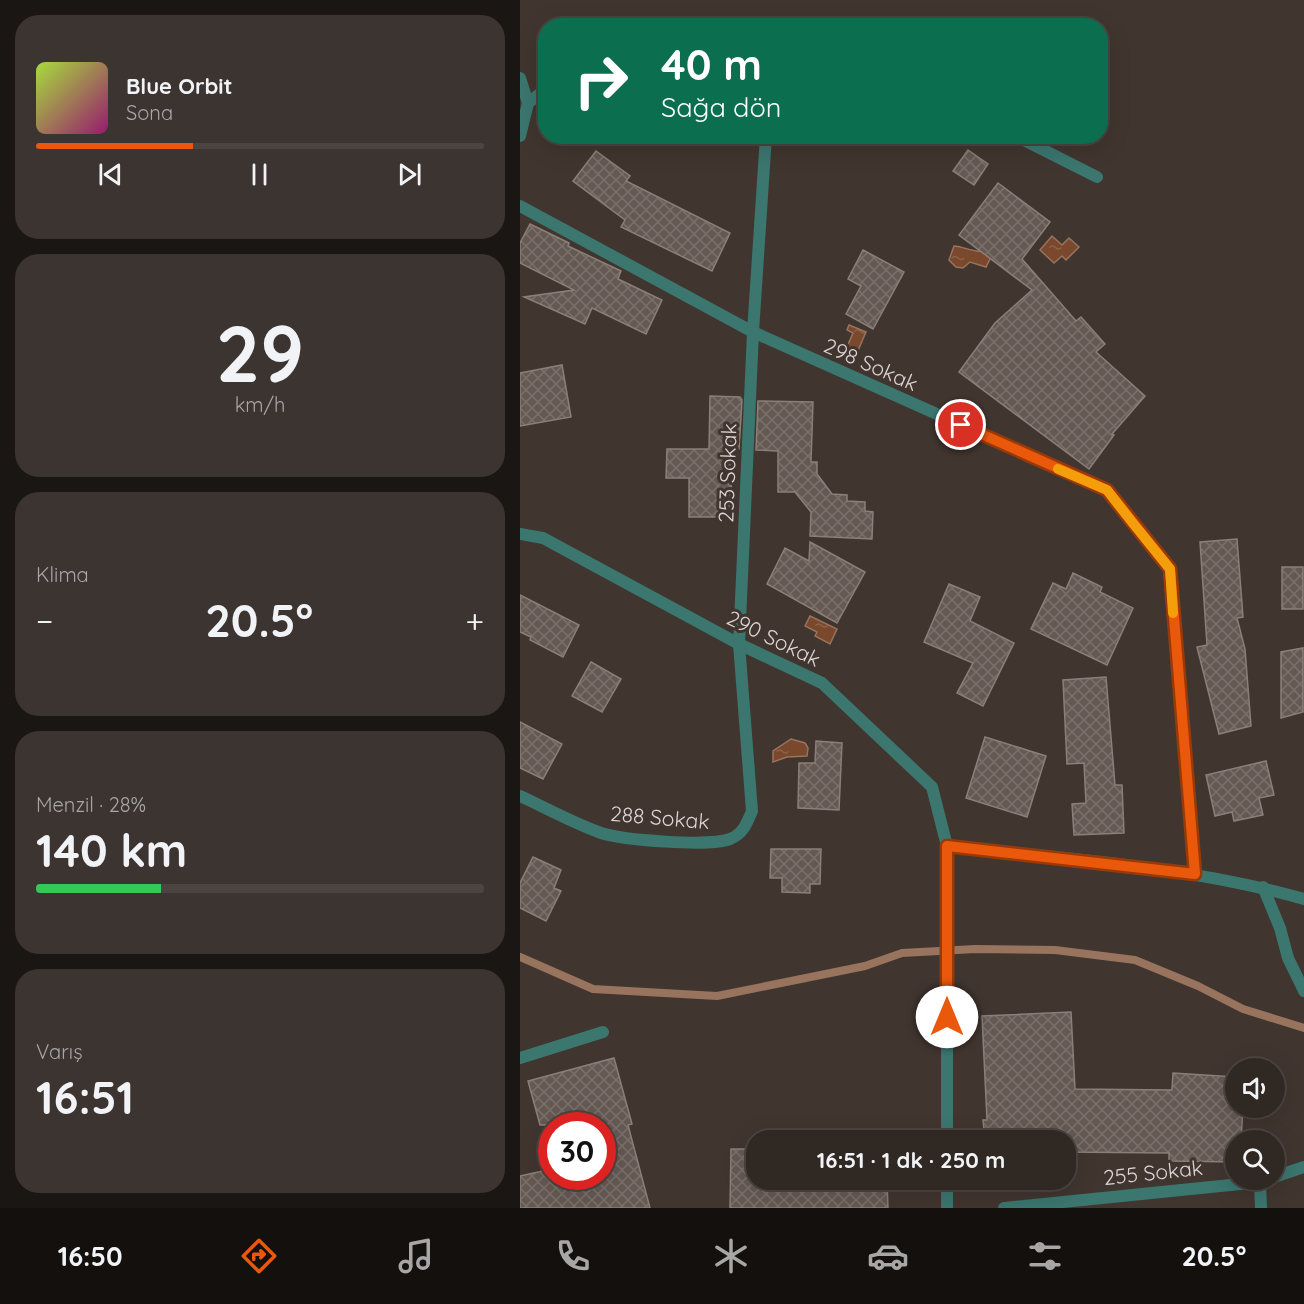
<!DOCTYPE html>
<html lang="tr">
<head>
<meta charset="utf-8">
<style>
	:root { --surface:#302823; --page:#3c3430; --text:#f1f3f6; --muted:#a8a6a6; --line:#4b4441; --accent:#ea580c }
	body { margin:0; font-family:Quicksand,sans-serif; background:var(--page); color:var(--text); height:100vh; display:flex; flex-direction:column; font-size:22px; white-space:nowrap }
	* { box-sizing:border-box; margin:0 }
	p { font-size:20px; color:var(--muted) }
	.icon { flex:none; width:33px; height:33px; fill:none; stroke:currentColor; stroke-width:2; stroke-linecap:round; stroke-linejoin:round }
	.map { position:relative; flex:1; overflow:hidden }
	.sheet { display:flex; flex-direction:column; gap:15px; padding:15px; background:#1a1613; width:520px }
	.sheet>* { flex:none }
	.top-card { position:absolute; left:18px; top:18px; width:570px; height:126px; border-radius:24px; box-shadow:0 6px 24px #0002,0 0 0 2px var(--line); background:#0b6e4f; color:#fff; overflow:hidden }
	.fabs { position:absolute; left:705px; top:1058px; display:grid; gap:12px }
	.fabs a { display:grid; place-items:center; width:60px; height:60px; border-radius:50%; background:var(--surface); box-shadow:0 6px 24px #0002,0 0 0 2px var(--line); font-size:30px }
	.speed { position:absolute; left:18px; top:1112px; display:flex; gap:12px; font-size:30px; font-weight:700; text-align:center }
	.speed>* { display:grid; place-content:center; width:78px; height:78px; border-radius:50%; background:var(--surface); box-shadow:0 6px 24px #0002,0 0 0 2px var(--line); line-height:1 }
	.speed .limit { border:9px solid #d22; background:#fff; color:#111 }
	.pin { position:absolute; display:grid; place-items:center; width:51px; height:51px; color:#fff; margin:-26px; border:3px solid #fff; border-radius:50%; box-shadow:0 2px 6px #0007 }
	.me { position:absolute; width:66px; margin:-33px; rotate:0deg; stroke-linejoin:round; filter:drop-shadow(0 0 4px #0008) }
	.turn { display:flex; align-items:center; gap:21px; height:126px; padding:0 24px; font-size:27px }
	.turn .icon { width:78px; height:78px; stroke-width:2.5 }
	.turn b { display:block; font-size:42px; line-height:51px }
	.big { font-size:45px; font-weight:700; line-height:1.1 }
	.sheet .widget { flex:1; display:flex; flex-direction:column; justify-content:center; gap:9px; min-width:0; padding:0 21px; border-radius:24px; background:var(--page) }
	.sheet .dial { align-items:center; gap:0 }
	.dial b { font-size:78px; line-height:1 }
	.song { display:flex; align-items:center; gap:18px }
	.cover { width:72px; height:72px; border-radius:9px; background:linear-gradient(135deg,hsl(80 70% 55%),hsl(320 70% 35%)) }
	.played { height:6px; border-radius:3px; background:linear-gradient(90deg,var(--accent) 35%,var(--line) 35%) }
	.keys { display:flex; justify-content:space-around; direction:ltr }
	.heat { display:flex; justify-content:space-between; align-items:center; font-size:33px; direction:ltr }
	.charge { height:9px; border-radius:4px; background:linear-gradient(90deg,#34c759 28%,var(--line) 0) }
	.trip { position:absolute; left:226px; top:1130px; width:330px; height:60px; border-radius:24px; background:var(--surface); box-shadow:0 6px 24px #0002,0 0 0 2px var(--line); font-weight:700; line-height:60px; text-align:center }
	.tabs { display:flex; height:96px; justify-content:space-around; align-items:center; background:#13100e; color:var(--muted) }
	.tabs .icon { width:42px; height:42px }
	.tabs .selected { color:var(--accent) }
	.tabs b { font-size:27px; color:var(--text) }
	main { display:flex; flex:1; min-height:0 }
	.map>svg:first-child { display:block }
	.water { fill:url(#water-ripples); stroke:#98735e; stroke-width:1.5 }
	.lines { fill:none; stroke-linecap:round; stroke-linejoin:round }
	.stream { stroke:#98735e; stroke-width:8 }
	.building { fill:url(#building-cross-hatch); stroke:#8c7f78; stroke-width:1.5 }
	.minor { stroke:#3b766f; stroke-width:12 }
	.tertiary { stroke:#3b766f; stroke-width:12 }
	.route-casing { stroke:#983908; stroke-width:15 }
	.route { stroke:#ea580c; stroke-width:10 }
	.slow { stroke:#f59e0b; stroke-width:10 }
	.labels { text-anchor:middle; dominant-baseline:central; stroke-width:6; stroke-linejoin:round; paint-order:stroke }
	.street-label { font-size:21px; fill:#ddd6d2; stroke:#40352f }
</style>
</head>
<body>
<main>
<section class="sheet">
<div class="widget">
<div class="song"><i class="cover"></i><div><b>Blue Orbit</b><p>Sona</p></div></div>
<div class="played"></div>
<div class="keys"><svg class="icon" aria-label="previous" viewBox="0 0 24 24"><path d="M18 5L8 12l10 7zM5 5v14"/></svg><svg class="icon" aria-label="pause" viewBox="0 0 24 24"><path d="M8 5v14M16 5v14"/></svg><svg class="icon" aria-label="next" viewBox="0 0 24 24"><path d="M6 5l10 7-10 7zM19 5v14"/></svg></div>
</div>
<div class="widget dial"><b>29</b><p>km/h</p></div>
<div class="widget"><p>Klima</p>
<div class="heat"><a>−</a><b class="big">20.5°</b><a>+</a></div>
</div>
<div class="widget"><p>Menzil · 28%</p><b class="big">140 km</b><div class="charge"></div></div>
<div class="widget"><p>Varış</p><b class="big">16:51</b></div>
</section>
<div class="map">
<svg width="784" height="1208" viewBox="0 0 784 1208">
	<defs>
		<pattern id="water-ripples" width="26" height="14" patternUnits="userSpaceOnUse" patternTransform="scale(1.5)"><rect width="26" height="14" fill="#7a482c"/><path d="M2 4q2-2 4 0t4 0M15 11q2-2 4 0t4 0" fill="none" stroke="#8c624a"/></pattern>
		<pattern id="building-cross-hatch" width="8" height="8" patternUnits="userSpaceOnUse" patternTransform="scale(1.5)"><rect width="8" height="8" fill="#655953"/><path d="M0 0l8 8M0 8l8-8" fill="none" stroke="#7b706b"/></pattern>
	</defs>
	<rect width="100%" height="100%" fill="#40352f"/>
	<g class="water">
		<polygon points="532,236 542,245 549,238 559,247 546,260 542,256 534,263 520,250"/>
		<path d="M434,246c12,1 22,8 34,4l2,9 -4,8 -16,-5 -7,6 -7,-1 -7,-7z"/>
		<polygon points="329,325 346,332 333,362 322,358 333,333 327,330"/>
		<polygon points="290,616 317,629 310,644 295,636 297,632 285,626"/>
		<polygon points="271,739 285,743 288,748 287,756 267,757 253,762 253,751"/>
	</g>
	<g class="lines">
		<polyline class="stream" points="0,957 73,989 197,996 345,966 382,953 455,949 535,950 615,960 678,986 723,1009 784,1028"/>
	</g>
	<g class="building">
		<polygon points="448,150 468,164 454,185 433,171"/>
		<polygon points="76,151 110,176 106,181 210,233 192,271 101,227 105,220 53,181"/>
		<polygon points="478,183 530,222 502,259 556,321 561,317 585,344 576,352 625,396 592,434 594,435 569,469 439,372 475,323 512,290 439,235"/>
		<polygon points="10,224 49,243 48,246 101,271 98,279 142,300 126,334 72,308 65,324 4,297 54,290 0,263 0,243"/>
		<polygon points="343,250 384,272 353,329 326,314 341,286 328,279"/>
		<polygon points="42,365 51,417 0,426 0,373"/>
		<polygon points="190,396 220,397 222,400 219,449 212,449 211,506 198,506 198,517 169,517 169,478 146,478 147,449 189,449"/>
		<polygon points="238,401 293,402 291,462 297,462 297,474 312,494 327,495 327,501 345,502 345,511 353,512 352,539 290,536 291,512 275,492 258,492 258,451 236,450"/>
		<polygon points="717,539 723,617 717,618 725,649 731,726 699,734 677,647 687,645 680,542"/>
		<polygon points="290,542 345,572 317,623 247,584 265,548 289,561"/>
		<rect x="762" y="567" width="21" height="42"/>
		<polygon points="553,573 582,587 580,592 613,608 587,665 511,629 533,583 546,589"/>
		<polygon points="429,584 460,597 450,621 494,643 463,706 437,693 453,663 404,642"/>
		<polygon points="0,595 59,625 43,657 10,640 11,637 0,632"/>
		<polygon points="783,648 783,712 761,718 761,652"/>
		<polygon points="71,662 101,679 82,712 52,696"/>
		<polygon points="586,677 595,785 602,785 604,833 554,835 552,804 566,803 564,763 547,764 543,680"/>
		<polygon points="0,722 42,744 23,779 0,768"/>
		<polygon points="465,737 526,756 507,817 446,798"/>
		<polygon points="296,741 322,743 319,810 278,808 279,763 295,763"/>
		<polygon points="746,761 754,795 739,798 743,815 714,821 712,812 695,816 686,775"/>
		<polygon points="251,849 301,849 300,884 290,884 290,893 262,892 262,878 250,878"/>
		<polygon points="13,857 41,870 34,888 41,891 26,921 0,908 0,883"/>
		<polygon points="551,1012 555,1089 652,1090 653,1073 716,1077 716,1107 723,1107 721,1140 716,1140 716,1162 649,1161 649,1153 546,1152 546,1140 465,1140 463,1120 467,1120 462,1016"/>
		<polygon points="94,1058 112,1124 108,1125 130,1208 0,1208 0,1176 32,1169 32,1176 82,1176 82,1125 20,1125 8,1081"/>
		<polygon points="211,1149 237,1149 237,1179 367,1179 368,1208 210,1208"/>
	</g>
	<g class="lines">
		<g class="minor">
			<polyline points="0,78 8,103 0,136"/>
			<polyline points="8,103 26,89"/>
			<polyline points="496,136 577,177"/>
			<polyline points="0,206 233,332 587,490 649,569 675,874"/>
			<polyline points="0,534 23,538 219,644 302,683 412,787 427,846 427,1140"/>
			<path d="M0,796c26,12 53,27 81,37 22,7 107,14 129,6 13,-5 17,-16 22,-28l-13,-167 14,-312 13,-196"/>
			<path d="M427,846c119,13 241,20 357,53"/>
			<polyline points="743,887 760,928 768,958 784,991"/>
			<polyline points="0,1058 83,1032"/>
			<polyline points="427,1179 427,1208"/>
			<polyline points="740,1182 741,1208"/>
		</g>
		<g class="tertiary">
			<polyline points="754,1177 784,1167"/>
			<polyline points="484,1208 740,1182 750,1179"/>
		</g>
	</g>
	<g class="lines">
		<g class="route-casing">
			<polyline id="route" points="427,1017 427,846 675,874 650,569 587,490 441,425"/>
		</g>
		<use href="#route" class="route"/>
		<polyline class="slow" points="538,469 587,490 612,522 650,569 653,613"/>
	</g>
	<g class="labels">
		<g class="street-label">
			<text transform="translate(351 364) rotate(24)">298 Sokak</text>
			<text transform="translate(207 473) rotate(-88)">253 Sokak</text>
			<text transform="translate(254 638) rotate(26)">290 Sokak</text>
			<text transform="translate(140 817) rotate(5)">288 Sokak</text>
			<text transform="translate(633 1172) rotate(-6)">255 Sokak</text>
		</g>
	</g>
</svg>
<div class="fabs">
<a><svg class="icon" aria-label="sound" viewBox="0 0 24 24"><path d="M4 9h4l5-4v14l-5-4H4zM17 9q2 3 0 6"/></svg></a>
<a><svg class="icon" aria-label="search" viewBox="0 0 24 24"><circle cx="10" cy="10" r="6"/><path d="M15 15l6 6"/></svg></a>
</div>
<div class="speed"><div class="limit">30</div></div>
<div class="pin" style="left:441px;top:425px;background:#d93025"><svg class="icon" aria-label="arrive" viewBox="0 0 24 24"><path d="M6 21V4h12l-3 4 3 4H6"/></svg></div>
<svg class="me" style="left:427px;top:1017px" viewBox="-20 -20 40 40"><circle r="19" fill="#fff"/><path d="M0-13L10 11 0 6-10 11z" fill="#ea580c"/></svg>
<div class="trip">16:51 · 1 dk · 250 m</div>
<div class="top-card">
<div class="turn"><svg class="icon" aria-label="right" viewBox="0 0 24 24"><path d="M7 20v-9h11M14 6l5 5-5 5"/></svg><div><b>40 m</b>Sağa dön</div></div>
</div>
</div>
</main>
<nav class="tabs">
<b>16:50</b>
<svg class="icon selected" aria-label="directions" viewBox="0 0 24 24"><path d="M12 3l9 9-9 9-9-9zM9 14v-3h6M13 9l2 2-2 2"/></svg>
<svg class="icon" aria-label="music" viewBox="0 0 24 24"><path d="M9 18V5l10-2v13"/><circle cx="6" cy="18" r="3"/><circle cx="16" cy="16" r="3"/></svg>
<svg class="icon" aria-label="phone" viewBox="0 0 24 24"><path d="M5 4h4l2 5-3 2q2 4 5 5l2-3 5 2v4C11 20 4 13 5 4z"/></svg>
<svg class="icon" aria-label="climate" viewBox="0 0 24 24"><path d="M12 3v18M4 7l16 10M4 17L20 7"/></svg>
<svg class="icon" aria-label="car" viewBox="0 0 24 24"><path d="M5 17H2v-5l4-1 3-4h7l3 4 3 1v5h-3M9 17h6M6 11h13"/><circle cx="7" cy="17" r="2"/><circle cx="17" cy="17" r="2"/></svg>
<svg class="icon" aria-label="filters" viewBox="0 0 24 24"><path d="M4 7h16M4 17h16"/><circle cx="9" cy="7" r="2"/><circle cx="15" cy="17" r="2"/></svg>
<b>20.5°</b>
</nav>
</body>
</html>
